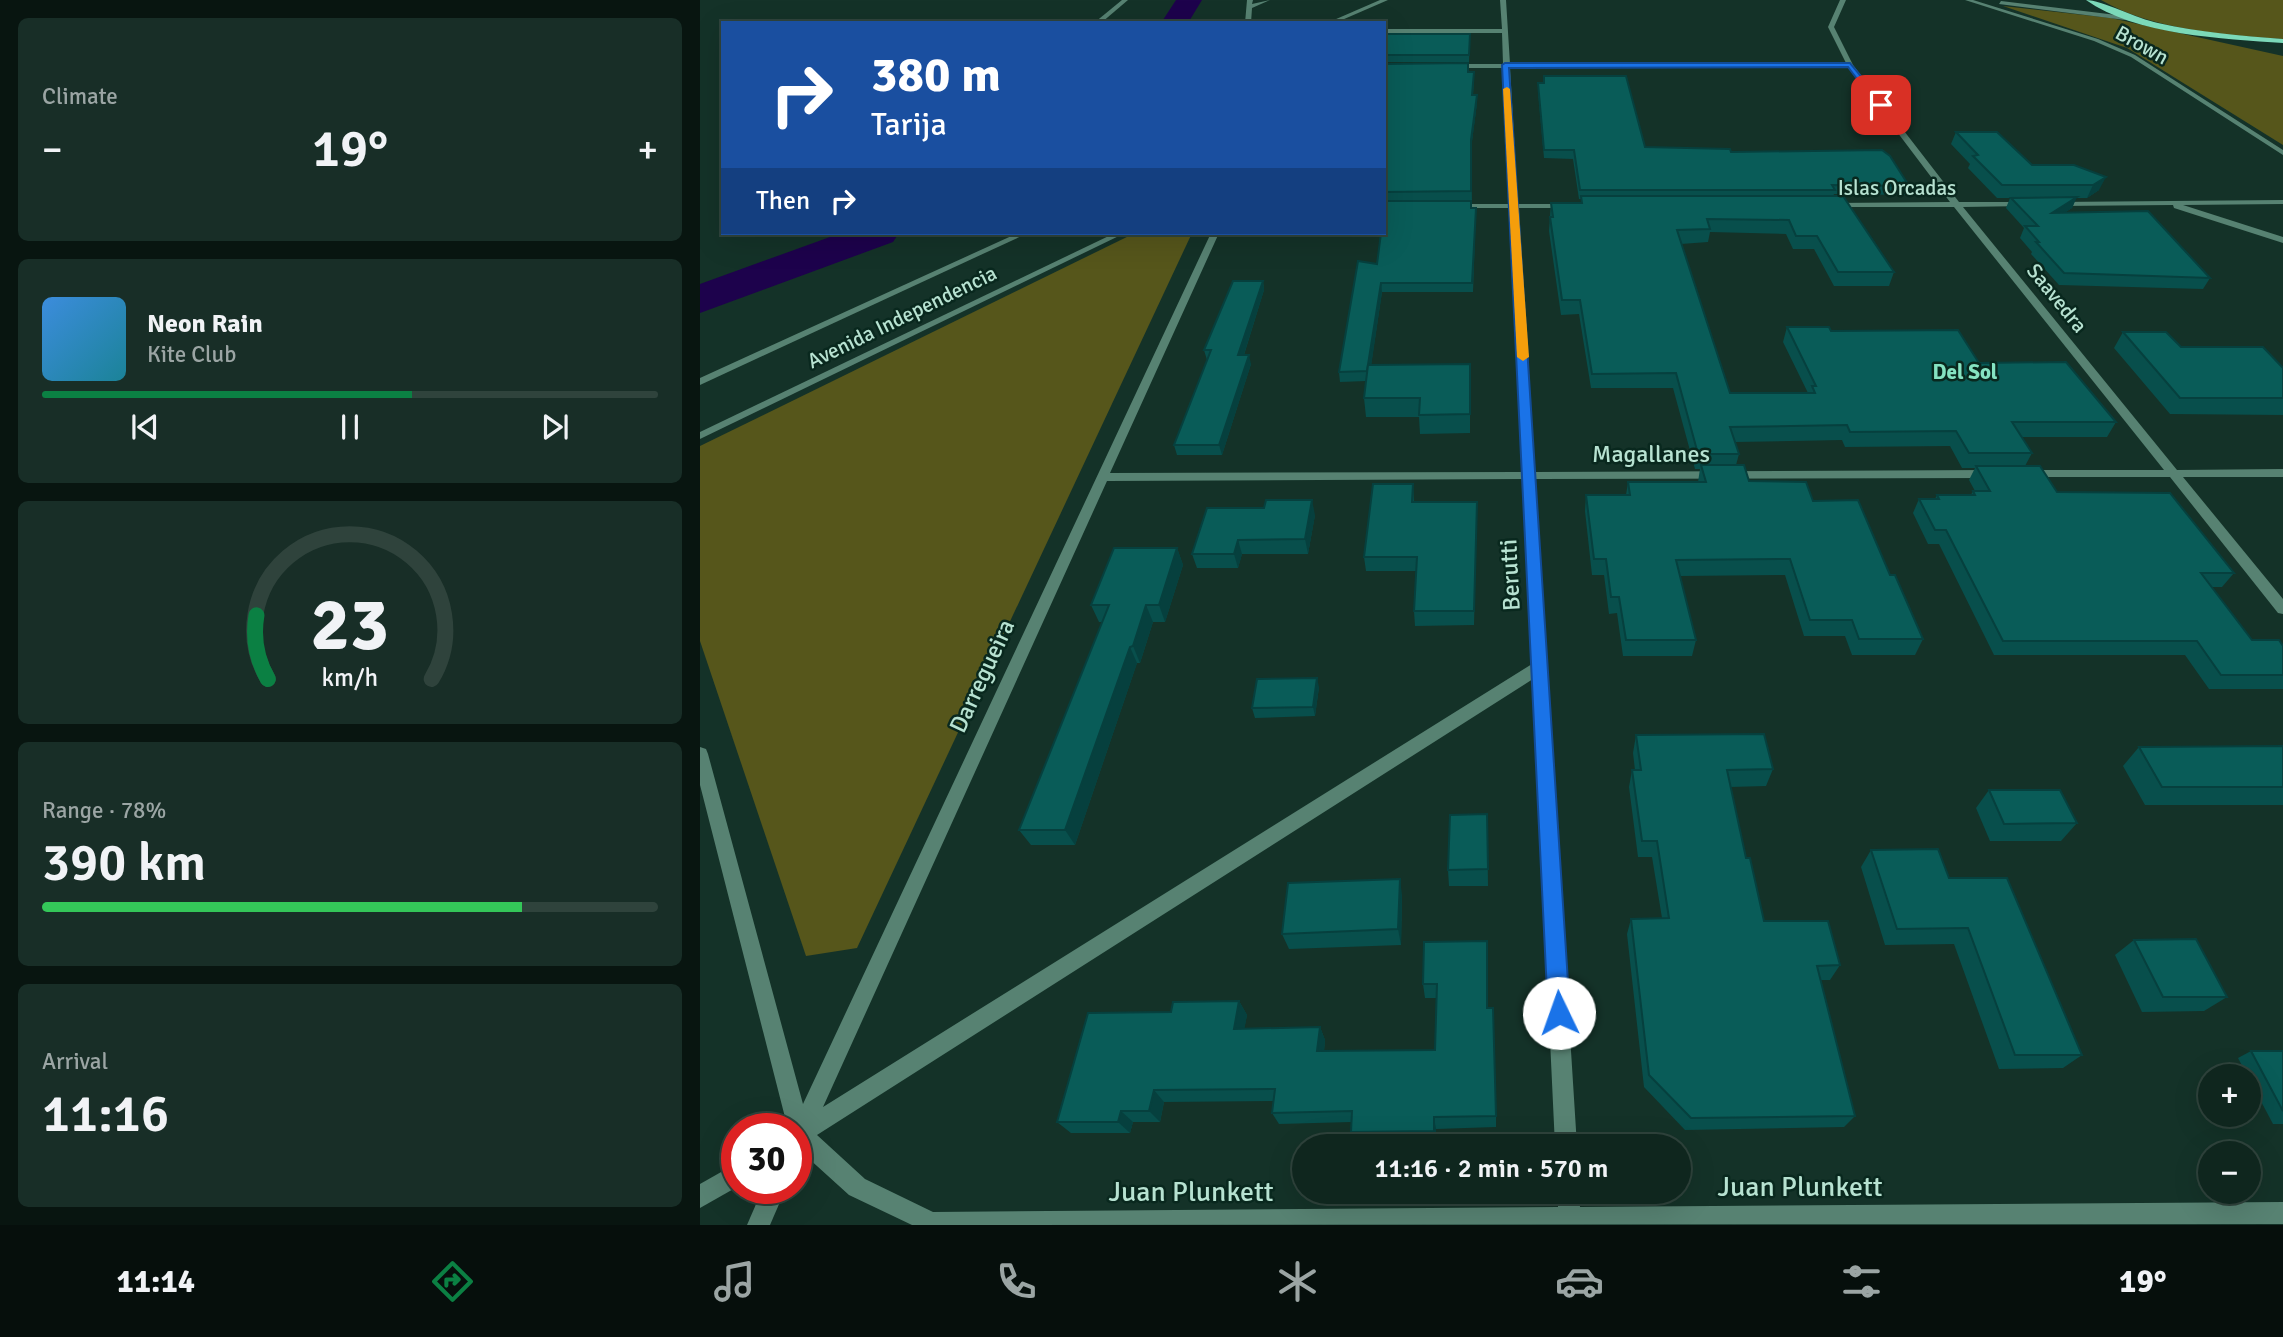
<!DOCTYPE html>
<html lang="en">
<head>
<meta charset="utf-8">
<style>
	:root { --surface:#0f261e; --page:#182e27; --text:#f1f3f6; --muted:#9ba5a4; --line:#2f433c; --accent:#0b8043 }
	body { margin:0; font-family:Signika,sans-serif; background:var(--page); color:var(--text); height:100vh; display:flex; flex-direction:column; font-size:26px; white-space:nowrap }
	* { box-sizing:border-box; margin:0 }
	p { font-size:23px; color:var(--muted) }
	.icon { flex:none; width:38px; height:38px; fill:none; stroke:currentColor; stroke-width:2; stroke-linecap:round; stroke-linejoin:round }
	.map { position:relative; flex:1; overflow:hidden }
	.details { display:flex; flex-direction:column; gap:18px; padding:18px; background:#081510; width:700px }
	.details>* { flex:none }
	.guide { position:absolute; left:21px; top:21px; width:665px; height:214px; border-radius:0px; box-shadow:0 7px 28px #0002,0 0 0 2px var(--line); background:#1a4fa0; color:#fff; overflow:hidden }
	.tools { position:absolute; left:1498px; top:1064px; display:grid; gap:14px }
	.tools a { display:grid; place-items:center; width:63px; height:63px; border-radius:50%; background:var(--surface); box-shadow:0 7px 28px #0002,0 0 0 2px var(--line); font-size:35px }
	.speed { position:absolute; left:21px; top:1113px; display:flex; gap:14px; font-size:35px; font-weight:700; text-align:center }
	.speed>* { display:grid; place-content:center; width:91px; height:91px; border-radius:50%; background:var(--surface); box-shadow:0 7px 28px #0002,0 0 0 2px var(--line); line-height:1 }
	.speed .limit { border:10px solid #d22; background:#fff; color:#111 }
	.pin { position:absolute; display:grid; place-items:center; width:60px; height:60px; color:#fff; margin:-30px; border-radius:14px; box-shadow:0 4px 10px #0006 }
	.me { position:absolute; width:77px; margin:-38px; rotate:357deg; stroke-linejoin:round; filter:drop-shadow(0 0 5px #0008) }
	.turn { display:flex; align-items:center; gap:24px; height:147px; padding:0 35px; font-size:32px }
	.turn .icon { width:91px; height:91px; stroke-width:2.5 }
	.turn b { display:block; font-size:49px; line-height:60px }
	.then { display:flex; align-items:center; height:66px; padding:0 35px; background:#0003; gap:14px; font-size:26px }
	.big { font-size:52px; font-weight:600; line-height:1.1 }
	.details .card { flex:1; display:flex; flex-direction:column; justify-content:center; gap:10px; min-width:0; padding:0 24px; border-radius:10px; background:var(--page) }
	.details .dial { align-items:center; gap:0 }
	.dial svg { height:182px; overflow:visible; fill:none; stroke:var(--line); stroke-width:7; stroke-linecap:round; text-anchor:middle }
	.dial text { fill:var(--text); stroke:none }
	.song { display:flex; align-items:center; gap:21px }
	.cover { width:84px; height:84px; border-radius:10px; background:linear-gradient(135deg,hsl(210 70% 55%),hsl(190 70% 35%)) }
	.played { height:7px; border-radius:4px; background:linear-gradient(90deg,var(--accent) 60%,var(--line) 60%) }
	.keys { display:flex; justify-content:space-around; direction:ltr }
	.heat { display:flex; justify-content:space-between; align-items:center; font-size:38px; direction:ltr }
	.charge { height:10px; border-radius:5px; background:linear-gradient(90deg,#34c759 78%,var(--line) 0) }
	.trip { position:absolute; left:592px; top:1134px; width:399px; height:70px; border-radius:35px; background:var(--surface); box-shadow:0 7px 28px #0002,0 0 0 2px var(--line); font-weight:600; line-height:70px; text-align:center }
	.tab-bar { display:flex; height:112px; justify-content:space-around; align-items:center; background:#060f0c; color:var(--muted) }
	.tab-bar .icon { width:49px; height:49px }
	.tab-bar .on { color:var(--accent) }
	.tab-bar b { font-size:32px; color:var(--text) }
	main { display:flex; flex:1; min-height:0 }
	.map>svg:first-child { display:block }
	.green { fill:#56561b }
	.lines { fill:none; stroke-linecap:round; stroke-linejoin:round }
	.river { fill:#1d024c; fill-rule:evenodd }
	.street { fill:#578272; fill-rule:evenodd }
	.primary { fill:#7cd9b9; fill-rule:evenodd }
	.wall { fill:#084f4c }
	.shaded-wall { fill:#06403e }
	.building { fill:#095c58; stroke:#06403e; stroke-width:2 }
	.route { fill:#1a73e8; stroke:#114b97; stroke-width:2 }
	.slow { fill:#f59e0b }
	.labels { text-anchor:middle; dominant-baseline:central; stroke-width:5; stroke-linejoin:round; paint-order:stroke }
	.far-street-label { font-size:21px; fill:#b7e2d1; stroke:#09281e }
	.far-neighbourhood-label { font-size:21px; font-weight:bold; fill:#85e3c2; stroke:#09281e }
	.street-label { font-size:24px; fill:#b7e2d1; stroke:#09281e }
	.near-street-label { font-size:28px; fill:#b7e2d1; stroke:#09281e }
</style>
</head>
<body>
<main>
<section class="details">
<div class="card"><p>Climate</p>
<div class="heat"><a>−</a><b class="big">19°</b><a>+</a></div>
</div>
<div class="card">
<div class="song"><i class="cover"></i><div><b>Neon Rain</b><p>Kite Club</p></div></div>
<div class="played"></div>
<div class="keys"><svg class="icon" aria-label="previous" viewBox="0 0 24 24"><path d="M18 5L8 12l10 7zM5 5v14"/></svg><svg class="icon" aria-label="pause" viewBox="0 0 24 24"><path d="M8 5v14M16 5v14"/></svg><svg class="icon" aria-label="next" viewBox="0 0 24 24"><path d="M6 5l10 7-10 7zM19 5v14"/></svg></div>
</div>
<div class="card dial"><svg viewBox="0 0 100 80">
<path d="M14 69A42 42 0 1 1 86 69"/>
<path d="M14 69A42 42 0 0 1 9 41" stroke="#0b8043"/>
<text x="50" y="56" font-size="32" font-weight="700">23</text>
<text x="50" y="72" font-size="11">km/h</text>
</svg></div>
<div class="card"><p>Range · 78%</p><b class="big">390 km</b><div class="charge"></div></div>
<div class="card"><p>Arrival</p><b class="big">11:16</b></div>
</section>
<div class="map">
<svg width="1583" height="1225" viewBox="0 0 1583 1225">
	<rect width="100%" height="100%" fill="#143228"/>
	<g class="green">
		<path d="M1401,0h182v39c-59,-4 -130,-9 -182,-39z"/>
		<polygon points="1303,6 1411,18 1583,56 1583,145 1427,48"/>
		<polygon points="435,233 492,233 157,948 106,956 0,641 0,446"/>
	</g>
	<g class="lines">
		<g class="river">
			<polygon points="476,0 502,0 488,23 461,23"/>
			<polygon points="141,233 199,233 193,242 0,313 0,284"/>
		</g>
		<g class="street">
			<polygon points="422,0 428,0 401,23 394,23"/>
			<polygon points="547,0 553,0 552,4 570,0 552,8 551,23 545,23"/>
			<polygon points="680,0 688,0 635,23 627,23"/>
			<path d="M800,0h6l4,64 336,-1 -18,-36 12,-27h6l-12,27 19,38 106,137h70v4h-3l-63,1 214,263 106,-1v8h-100l100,122v15l-5,-1 -108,-136h-145l-2,-3 2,-3 4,-1h135l-210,-263h-124v-4h3l117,-1 -102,-135 -338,1 8,136h50l4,2 -4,2h-49l16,264 456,-2 6,4 -6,4 -456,1 42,667h-22l-22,-467 -716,456 48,44 68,33 625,-5 -1,-15h22l1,15 703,-5v22l-1371,1 -63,-30 -53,-48v-18h-8l-88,-344v-38l6,2 2,5 95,350 408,-871h8l-109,240 413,-1 -13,-264h-55l-4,-2 4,-2h55l-6,-136h-55l-3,-2 3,-2h54l-1,-31h-118v-4h118zM823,479l9,185 -709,443 284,-626z"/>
			<polygon points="1265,0 1273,0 1398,39 1435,55 1583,150 1583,155 1431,57 1394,41"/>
			<polygon points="1301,1 1433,17 1436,19 1433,21 1299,4"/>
			<polygon points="1583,200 1583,204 1483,205 1583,237 1583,243 1474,208 1473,205 1357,206 1353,204 1357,202"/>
			<polygon points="318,233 328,233 0,385 0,378"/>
			<polygon points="415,233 425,233 0,439 0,432"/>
			<polygon points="37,1163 37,1187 0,1208 0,1184"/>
			<polygon points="63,1188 86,1188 70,1225 47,1225"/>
		</g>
		<path class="primary" d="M1386,0c15,0 52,19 72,23 41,9 83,13 125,16v4c-59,-4 -148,-8 -197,-43z"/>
	</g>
	<g class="wall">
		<polygon points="684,34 770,34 769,62 684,62"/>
		<polygon points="684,64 768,72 774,80 773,95 777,103 771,149 772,200 684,200"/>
		<polygon points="844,76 945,147 1031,152 1209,186 1206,195 1134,194 1133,196 1194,272 1189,286 1134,286 1114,249 1093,249 1086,234 1010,232 1008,242 981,244 1030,393 1108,393 1083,342 1087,327 1131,331 1279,363 1416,422 1407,437 1322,437 1332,453 1325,466 1357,492 1534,573 1522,587 1511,587 1552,640 1583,646 1583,689 1509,689 1485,655 1294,655 1239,544 1228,544 1213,513 1219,499 1235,499 1237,495 1271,495 1273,491 1275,491 1269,480 1275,468 1262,468 1250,446 1145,447 1142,440 1035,442 1039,454 1036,465 1049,481 1113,501 1190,575 1223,639 1215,655 1152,655 1145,636 1104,636 1085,575 980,576 996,640 992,656 923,656 917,613 909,614 904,575 892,575 885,511 886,495 926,495 928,482 998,482 1000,469 995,469 973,388 891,388 879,314 861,315 849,231 851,203 881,203 881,199 879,199 873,159 844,158 838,91 838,83 843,83"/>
		<polygon points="1256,132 1332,165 1374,165 1399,190 1387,198 1376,198 1372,208 1364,213 1510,278 1503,289 1359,285 1331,254 1332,252 1320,238 1324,228 1306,208 1310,198 1297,198 1268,168 1270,164 1251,144"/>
		<polygon points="771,208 776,208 773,292 682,292 671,365 770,364 770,433 720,434 719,417 666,417 664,398 666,381 640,382 639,372 677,264 680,236 564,236 563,233 684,233"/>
		<polygon points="563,281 564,290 544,355 551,364 522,455 477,455 474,445 507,360 504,350"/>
		<polygon points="1423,332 1481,347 1583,368 1583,415 1470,414 1414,348"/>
		<polygon points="713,484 714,502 777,502 774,625 715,626 714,611 717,571 666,571 664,557"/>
		<polygon points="615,515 608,554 542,554 538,568 497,568 492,554"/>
		<polygon points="477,548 483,565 465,622 453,622 440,663 437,663 375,845 331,845 319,830 402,622 399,622 391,605"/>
		<polygon points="619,687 615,716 555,718 552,708"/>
		<polygon points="936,735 1073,769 1066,786 1030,787 1046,858 1064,921 1140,965 1130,980 1121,980 1155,1116 1144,1127 985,1130 944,1087 927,934 931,919 962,918 952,857 938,857 929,787 932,770 935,770 933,753"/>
		<polygon points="1583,746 1583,805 1445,805 1423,766 1439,747"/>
		<polygon points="1289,790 1377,823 1361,841 1290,841 1276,808"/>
		<polygon points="787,814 788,886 749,886 748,870"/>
		<polygon points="1171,850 1249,878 1382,1055 1363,1068 1299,1069 1254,944 1185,945 1161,867"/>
		<polygon points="702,895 701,945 589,949 582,934"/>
		<polygon points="1434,940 1527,997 1504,1011 1442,1012 1415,955"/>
		<polygon points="724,942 787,1008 796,1116 796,1127 736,1129 736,1142 655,1143 651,1132 651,1122 579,1124 572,1113 574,1101 464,1102 460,1122 433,1122 430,1133 371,1133 357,1122 471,1012 539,1001 547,1015 544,1029 620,1027 625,1040 624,1051 735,1050 736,998 725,998 723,984"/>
		<polygon points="1551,1051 1583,1051 1583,1124 1573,1124 1538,1058"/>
	</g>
	<g class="shaded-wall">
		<polygon points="777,95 777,103 771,149 772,200 771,140"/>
		<polygon points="1406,177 1399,190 1387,198 1393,185"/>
		<polygon points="1377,197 1372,208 1347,224 1352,213"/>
		<polygon points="563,281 564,290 541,364 538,355"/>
		<polygon points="681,283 682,292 669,381 668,371"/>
		<polygon points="549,355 551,364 522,455 519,445"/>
		<polygon points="612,500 615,515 608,554 605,539"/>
		<polygon points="538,540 542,554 538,568 534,554"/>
		<polygon points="477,548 483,565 465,622 459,605"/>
		<polygon points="446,605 453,622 440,663 433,646"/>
		<polygon points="430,647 437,663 375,845 365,830"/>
		<polygon points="617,678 619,687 615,716 613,707"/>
		<polygon points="700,879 702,895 701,945 698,929"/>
		<polygon points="539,1001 547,1015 542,1043 534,1029"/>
		<polygon points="620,1027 625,1040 623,1064 617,1051"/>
		<polygon points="454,1090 464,1102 460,1122 449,1111"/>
		<polygon points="421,1111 433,1122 430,1133 418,1122"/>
		<polygon points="734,1117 736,1129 736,1142 734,1131"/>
	</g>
	<g class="building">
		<polygon points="684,34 770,34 769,55 684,55"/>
		<polygon points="768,63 768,72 774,72 772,95 777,95 771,140 771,191 684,192 684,64"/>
		<polygon points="844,76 926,76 945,147 1030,149 1031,152 1182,150 1190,156 1209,186 1132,185 1135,190 880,190 874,150 844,150 838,83 844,83"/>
		<polygon points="1256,132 1297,132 1332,165 1374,165 1406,177 1393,185 1302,185 1273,156 1278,155"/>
		<polygon points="881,196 1143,196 1194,272 1138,272 1117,236 1096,236 1089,220 1007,219 1010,229 977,230 1030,393 1115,393 1112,386 1116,386 1087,327 1129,327 1131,331 1258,330 1279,363 1366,362 1416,422 1312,422 1332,453 1269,453 1256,431 1150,432 1147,425 1030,427 1039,454 998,454 976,373 892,374 880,300 862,300 850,217 853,217 851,203 882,203"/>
		<polygon points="1377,197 1352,213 1448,211 1510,278 1364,273 1336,242 1339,242 1325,226 1338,226 1311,198"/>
		<polygon points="684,201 771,201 771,208 776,208 772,283 681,283 667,371 639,372 658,261 677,264 681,233 684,233"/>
		<polygon points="533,281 563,281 538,355 549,355 519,445 474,445 511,350 504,350"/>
		<polygon points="1423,332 1466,332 1481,347 1563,347 1583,368 1583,398 1480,398"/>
		<polygon points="770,364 770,414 719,415 720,398 664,398 668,365"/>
		<polygon points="1001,465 1044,465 1049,481 1106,482 1113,501 1158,500 1190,575 1195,575 1223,639 1159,639 1152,620 1110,620 1090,559 976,560 996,640 926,640 919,597 911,597 906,559 894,559 886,495 930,495 928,482 1006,482"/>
		<polygon points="1276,466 1340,466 1357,492 1470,493 1534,573 1501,573 1552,640 1579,640 1583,646 1583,675 1521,675 1497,641 1303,641 1246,530 1235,530 1219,499 1239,499 1237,495 1275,495 1273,491 1290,491"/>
		<polygon points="673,484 713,484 712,502 777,502 774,611 714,611 717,557 664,557"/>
		<polygon points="566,500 612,500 605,539 538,540 534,554 492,554 507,508 564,508"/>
		<polygon points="414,548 477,548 459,605 446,605 433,646 430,647 365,830 319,830 409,605 391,605"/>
		<polygon points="617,678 613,707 552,708 557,679"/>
		<polygon points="1064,734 1073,769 1027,770 1046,858 1050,858 1064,921 1128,921 1140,965 1117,966 1155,1116 991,1118 949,1075 931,919 969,918 957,841 942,841 932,770 941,770 936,735"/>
		<polygon points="1583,746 1583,787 1462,787 1439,747"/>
		<polygon points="1289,790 1360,790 1377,823 1304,824"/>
		<polygon points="787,814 788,869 748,870 750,815"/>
		<polygon points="1238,849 1249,878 1307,878 1382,1055 1315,1055 1268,928 1197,929 1171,850"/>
		<polygon points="700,879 698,929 582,934 588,883"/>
		<polygon points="1496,939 1527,997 1463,997 1434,940"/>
		<polygon points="787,941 787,1008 793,1008 796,1116 734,1117 734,1131 651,1132 652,1111 572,1113 575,1089 454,1090 449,1111 421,1111 418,1122 357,1122 388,1013 471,1012 473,1002 539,1001 534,1029 620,1027 617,1051 735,1050 737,984 723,984 724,942"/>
		<polygon points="1551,1051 1583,1051 1583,1111"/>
	</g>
	<polygon class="route" points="805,63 1150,63 1185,105 1178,107 1148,67 809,68 870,1013 867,1021 859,1024 851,1021 848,1013 802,65"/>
	<polygon class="slow" points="807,87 810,89 829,357 823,361 817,357 803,89"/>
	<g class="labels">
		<g class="far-street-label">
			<text transform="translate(1442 45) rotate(29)">Brown</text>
			<text x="1197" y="188">Islas Orcadas</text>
			<text transform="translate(1357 298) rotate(51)">Saavedra</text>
			<text transform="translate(202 317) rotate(-26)">Avenida Independencia</text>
		</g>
		<g class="far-neighbourhood-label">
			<text x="1265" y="372">Del Sol</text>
		</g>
		<g class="street-label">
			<text x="951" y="454">Magallanes</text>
			<text transform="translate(810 575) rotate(-93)">Berutti</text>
			<text transform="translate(282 676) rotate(-65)">Darregueira</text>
		</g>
		<g class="near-street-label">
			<text x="1100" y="1187">Juan Plunkett</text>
			<text x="491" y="1192">Juan Plunkett</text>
		</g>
	</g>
</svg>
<div class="tools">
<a>+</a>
<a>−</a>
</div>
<div class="speed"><div class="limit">30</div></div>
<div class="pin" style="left:1181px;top:105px;background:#d93025"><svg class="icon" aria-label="arrive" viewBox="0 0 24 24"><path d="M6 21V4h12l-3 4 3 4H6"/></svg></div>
<svg class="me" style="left:859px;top:1013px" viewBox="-20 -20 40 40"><circle r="19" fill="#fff"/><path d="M0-13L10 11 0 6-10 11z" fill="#1a73e8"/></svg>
<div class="trip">11:16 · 2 min · 570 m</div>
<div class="guide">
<div class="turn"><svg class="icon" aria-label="right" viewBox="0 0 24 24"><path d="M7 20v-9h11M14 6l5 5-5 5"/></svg><div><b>380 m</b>Tarija</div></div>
<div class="then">Then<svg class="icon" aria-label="right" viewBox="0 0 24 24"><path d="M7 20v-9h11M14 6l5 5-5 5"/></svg></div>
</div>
</div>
</main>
<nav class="tab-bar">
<b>11:14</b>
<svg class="icon on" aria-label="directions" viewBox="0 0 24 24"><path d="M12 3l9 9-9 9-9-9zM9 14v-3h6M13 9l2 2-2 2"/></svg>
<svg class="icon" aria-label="music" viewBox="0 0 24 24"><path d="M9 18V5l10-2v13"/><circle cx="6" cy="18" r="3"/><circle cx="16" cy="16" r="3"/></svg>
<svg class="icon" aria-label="phone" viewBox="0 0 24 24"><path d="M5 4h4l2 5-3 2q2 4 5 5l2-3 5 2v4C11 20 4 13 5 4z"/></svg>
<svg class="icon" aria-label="climate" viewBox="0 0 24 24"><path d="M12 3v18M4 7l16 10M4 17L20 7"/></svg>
<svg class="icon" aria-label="car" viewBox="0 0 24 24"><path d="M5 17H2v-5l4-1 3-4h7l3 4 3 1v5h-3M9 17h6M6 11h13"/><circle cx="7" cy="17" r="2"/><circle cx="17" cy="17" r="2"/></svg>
<svg class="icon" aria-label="filters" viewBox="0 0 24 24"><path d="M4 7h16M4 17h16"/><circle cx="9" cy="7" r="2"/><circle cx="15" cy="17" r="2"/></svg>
<b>19°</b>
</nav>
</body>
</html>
